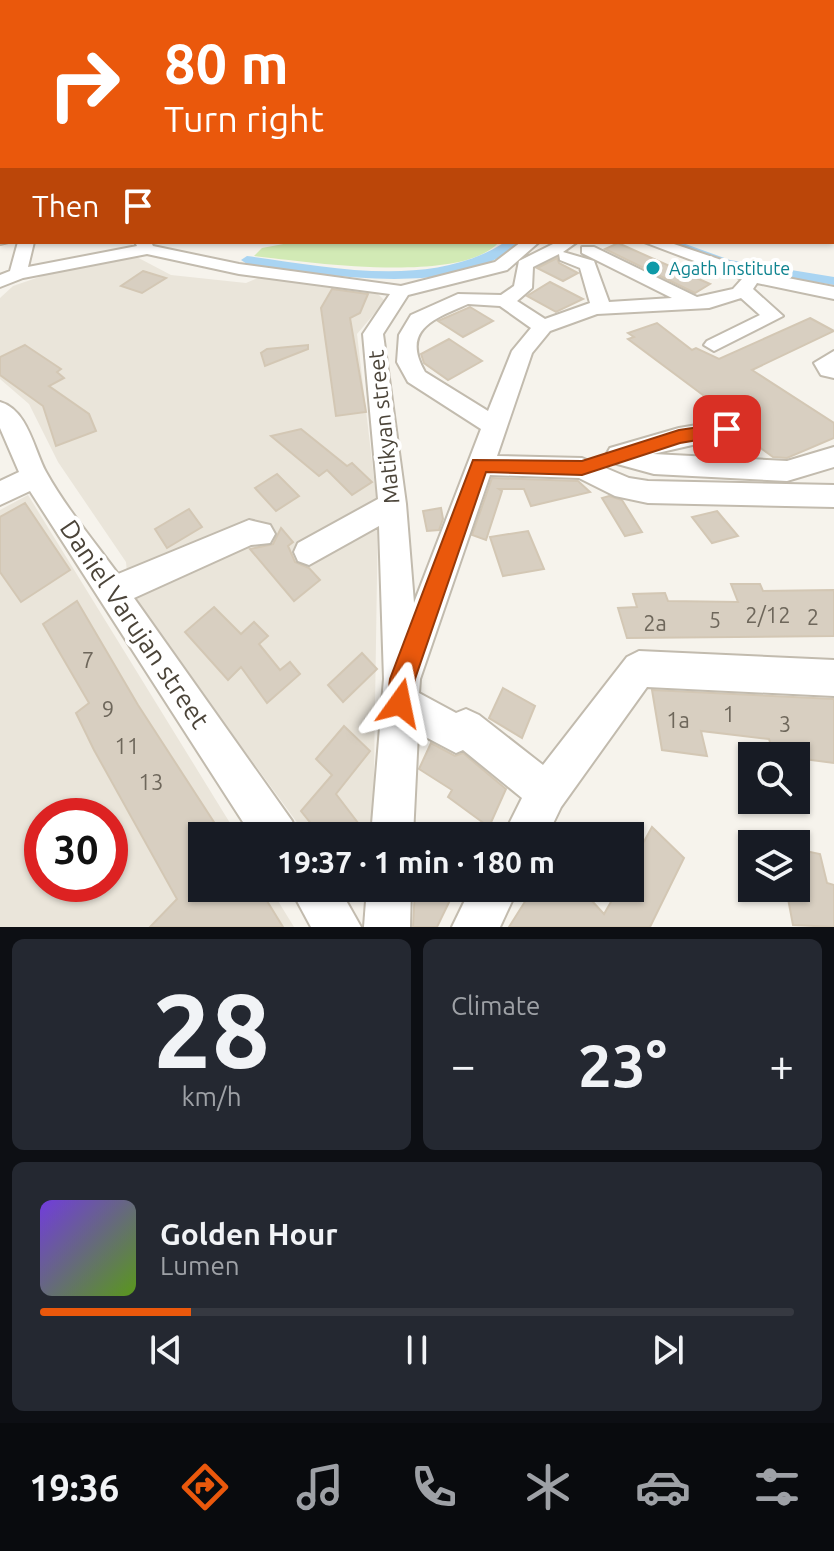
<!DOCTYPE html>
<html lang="en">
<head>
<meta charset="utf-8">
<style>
	:root { --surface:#171b24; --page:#242831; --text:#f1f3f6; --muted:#9ea1a6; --line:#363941; --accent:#ea580c }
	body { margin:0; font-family:Ubuntu,sans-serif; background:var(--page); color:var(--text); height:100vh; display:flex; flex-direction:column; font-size:30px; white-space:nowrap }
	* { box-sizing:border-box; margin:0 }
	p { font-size:26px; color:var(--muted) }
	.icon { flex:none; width:44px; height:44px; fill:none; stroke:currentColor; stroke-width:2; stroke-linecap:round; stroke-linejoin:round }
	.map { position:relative; height:927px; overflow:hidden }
	.panel { display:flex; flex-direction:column; gap:12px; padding:12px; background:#0d0f14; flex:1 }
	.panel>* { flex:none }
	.guide { position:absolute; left:0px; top:0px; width:834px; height:244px; box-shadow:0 2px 6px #0004; background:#ea580c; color:#fff; overflow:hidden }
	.tools { position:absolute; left:738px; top:742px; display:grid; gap:16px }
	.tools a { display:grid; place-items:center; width:72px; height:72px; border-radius:0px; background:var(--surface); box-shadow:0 2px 6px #0004; font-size:40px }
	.speed { position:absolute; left:24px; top:798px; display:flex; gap:16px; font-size:40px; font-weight:700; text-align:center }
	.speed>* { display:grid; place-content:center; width:104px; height:104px; border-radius:50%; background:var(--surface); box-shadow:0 2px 6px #0004; line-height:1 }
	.speed .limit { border:12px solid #d22; background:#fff; color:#111 }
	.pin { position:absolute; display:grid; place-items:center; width:68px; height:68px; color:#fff; margin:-34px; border-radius:16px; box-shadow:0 4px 12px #0006 }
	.me { position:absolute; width:88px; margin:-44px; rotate:12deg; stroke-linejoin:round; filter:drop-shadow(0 0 6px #0008) }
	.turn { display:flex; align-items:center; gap:28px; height:168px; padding:0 32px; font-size:36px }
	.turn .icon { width:104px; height:104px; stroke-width:2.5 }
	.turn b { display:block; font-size:56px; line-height:68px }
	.then { display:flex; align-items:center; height:76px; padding:0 32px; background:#0003; gap:16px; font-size:30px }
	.big { font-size:60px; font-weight:700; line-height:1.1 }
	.panel .card { flex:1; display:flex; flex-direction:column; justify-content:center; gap:12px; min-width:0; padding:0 28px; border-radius:12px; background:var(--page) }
	.panel .dial { align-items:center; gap:0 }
	.dial b { font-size:104px; line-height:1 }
	.song { display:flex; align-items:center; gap:24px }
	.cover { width:96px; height:96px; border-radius:12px; background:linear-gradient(135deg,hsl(260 70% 55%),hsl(90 70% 35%)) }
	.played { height:8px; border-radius:4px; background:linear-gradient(90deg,var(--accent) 20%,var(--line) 20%) }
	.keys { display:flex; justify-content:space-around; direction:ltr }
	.heat { display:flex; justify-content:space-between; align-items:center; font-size:44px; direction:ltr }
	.panel .tiles { flex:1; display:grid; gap:12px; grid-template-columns:1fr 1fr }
	.card:last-child { grid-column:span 2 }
	.trip { position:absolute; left:188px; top:822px; width:456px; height:80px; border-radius:0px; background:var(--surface); box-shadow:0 2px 6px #0004; font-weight:700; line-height:80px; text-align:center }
	.tabs { display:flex; height:128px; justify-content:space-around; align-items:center; background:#090b0e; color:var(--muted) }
	.tabs .icon { width:56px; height:56px }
	.tabs .on { color:var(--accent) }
	.tabs b { font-size:36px; color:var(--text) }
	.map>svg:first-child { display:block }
	.residential { fill:#eae5da; fill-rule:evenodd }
	.green { fill:#d2eab5 }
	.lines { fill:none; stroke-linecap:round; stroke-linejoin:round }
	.canal { fill:#a9d4f2; fill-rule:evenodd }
	.building { fill:#d8cfc1; stroke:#d3c7b4; stroke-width:2 }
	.minor-casing { stroke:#c2bbae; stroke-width:4 }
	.minor { fill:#fff; fill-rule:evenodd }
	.route { fill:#ea580c; stroke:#983908; stroke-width:2 }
	.culture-dot { fill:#0f9aa8; stroke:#fff; stroke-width:3 }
	.labels { text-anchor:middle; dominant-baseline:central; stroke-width:8; stroke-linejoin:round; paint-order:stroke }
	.far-culture-label { font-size:18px; fill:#0d838f; stroke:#fff; text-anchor:start }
	.street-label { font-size:22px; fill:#4b4439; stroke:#fff }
	.near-number-label { font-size:22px; fill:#6e675b }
	.near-street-label { font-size:26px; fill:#4b4439; stroke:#fff }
</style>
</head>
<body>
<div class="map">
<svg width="834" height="927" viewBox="0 0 834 927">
	<rect width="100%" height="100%" fill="#f6f3ec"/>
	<g class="residential">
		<polygon points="131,254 171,275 246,283 258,278 373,289 385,301 357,334 378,512 373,836 307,836 129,593 126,562 58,462 29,404 0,379 0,298 13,286 51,273"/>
		<path d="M28,495l210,341h-36v52h68l24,39h-294v-417zM42,816h68v68h-68z"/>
	</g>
	<path class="green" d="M294,242h205c-37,43 -192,20 -245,14l8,-8z"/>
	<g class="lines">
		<g class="canal">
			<polygon points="832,142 834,143 834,149 832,148"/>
			<path d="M505,242h14c-59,59 -197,32 -272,22l-6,-4 6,-4c81,11 185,34 258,-14z"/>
			<polygon points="663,242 680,242 730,260 834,277 834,285 722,267"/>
		</g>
	</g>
	<g class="building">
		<polygon points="618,243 710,284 695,293 605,249"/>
		<polygon points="557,258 559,263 578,273 563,281 537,268"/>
		<polygon points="143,271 166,278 142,293 121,286"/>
		<polygon points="550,282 583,299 556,312 527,296"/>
		<polygon points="332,289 368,294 360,313 350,318 366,412 336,416 321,308"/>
		<polygon points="470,307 493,321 463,337 438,321"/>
		<polygon points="810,318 834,331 752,370 834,423 834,438 787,458 773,457 740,433 737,420 720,418 710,411 719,407 628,339 634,337 628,333 657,323 692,350 696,348 719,359"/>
		<polygon points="449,339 482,361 448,380 424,363 421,354"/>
		<polygon points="25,345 61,369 57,372 64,378 49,386 89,414 96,431 56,446 43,406 0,375 0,357"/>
		<polygon points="308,345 308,349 265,366 261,353 267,349"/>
		<polygon points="301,429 347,466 352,463 372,482 352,495 327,470 319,476 271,436"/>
		<polygon points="277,474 299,496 276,511 255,488"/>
		<polygon points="492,478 578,481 590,492 531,506 524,489 499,489 502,491 486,540 472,535"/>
		<polygon points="609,496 622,500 642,532 625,536 602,498"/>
		<polygon points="25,503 70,570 21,602 0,572 0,517"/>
		<polygon points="441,508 443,519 439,530 427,531 423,511"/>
		<polygon points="189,509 202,527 167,548 155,529"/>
		<polygon points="717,511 738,536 712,543 692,517"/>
		<polygon points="281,528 293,542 288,546 295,562 309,568 320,580 294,601 250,549 273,544"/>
		<polygon points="528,531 544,569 503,576 490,537"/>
		<polygon points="731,584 760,584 763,591 834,590 834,636 627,638 618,608 637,607 633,594 665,593 668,601 738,602"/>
		<polygon points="77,601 138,705 223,836 202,836 202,888 259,888 283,927 150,927 177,899 94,750 76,713 89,703 43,624"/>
		<polygon points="214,607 241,634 254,622 268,636 259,644 280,670 290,662 300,674 267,703 241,667 228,680 185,632"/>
		<polygon points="362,653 377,669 343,702 328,685"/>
		<polygon points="503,688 535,706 522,738 489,718"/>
		<polygon points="652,690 834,699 834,763 774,755 769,739 701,731 707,756 662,750"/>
		<polygon points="344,726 370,751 336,794 368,836 321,836 301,811 332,775 316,759"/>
		<polygon points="431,743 455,756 463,753 506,789 489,827 448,797 452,790 419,769"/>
		<polygon points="652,827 684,858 650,927 509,927 531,892 538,899 544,888 580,888 604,914 619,888 630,888 630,867"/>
		<polygon points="796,849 820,854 827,883 834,885 834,927 793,925 786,888 796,888"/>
		<polygon points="415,888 456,888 437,927 413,927"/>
	</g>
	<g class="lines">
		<g class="minor-casing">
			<g id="minor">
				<polygon points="0,112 2,112 0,119"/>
				<rect x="0" y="164" width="2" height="8"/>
				<polygon points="0,234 2,242 8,242 0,244"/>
				<path d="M18,242h16l-6,25 109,-21 -2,-4h16l2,4 86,18 162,22 94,-24 26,-20h18l-32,28 -99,25 -25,39 23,170 8,99 67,-174 -73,-47 -11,-20 2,-27 12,-20 47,-21 43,1 13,-9 5,-25 38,-19h20l-14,10 31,9 15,41 63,-4 -90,-45v-6h12l103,50 36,-8 9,-10 -98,-37h24l89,30 77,15v12l-77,-16 -4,6 30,27 -69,35 -10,-6 3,-4 53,-26 -19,-17 -32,10 -112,6 -47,17 -18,22 -35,103 85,2 47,20 19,3 186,4v22l-186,-4 -33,-7 -36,-18 -89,-3 -70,204 -1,14 37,20 10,-4 13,6 64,50 84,-108 12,-6 195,9v36l-187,-9 -86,120 -14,29h-44l19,-38 -59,-48 -7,3 -38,-20 -5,103h-42l13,-157 -5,-153 -70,39 -11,-4 -4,-9 4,-9 80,-44 -15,-165 27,-40 -151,-20 -92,-20 -124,24 -23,9v-12l10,-4zM559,254l1,6 20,8 10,35 -45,16 -28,-18 15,-13 1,-21zM468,304l32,2 31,22 -19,23 -24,60 -63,-39c-25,-43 11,-54 43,-68z"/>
				<polygon points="834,351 834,378 821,375 814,363"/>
				<path d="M0,402c28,8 34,48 46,70 20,36 48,69 72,102l131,-54 21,5 5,9 -5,9 -19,2 -117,53 158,223 6,15h-46l-222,-345 -30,14v-24l19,-9 -19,-44z"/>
				<polygon points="727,420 736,423 739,429 736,435 653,454 787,461 834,447 834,467 787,481 654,474 610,462 606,455 610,448 679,428"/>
				<polygon points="290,888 339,888 361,927 311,927"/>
				<polygon points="367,888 411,888 410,927 364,927"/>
				<polygon points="471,888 518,888 500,927 452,927"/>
			</g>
		</g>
		<use href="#minor" class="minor"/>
	</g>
	<linearGradient id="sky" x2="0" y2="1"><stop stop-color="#8fc1ec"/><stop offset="0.42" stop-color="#fbfaf6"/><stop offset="1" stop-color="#fbfaf6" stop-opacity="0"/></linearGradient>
	<rect width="834" height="223" fill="url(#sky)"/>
	<polygon class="route" points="727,423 735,429 733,434 680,443 582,475 486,472 415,679 409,712 400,716 391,712 387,703 390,679 473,460 582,461 679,430"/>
	<circle class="culture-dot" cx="653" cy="268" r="8"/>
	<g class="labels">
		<g class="far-culture-label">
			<text x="669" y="268">Agath Institute</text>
		</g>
		<g class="street-label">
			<text transform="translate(383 427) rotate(-96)">Matikyan street</text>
		</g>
		<g class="near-number-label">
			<text x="768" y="614">2/12</text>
			<text x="813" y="616">2</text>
			<text x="715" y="619">5</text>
			<text x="655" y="622">2a</text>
			<text x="88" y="659">7</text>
			<text x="108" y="708">9</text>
			<text x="729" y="713">1</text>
			<text x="678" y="719">1a</text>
			<text x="785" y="723">3</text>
			<text x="127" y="745">11</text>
			<text x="151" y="781">13</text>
		</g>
		<g class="near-street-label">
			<text transform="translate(135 624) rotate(56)">Daniel Varujan street</text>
		</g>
	</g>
</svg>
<div class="tools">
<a><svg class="icon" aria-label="search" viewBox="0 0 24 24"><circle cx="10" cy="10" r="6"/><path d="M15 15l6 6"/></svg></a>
<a><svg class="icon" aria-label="layers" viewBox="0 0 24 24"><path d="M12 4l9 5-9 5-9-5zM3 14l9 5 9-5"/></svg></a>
</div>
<div class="speed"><div class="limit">30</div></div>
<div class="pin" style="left:727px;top:429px;background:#d93025"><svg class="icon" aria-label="arrive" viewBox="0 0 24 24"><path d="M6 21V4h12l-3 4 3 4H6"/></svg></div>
<svg class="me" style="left:400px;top:703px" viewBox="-20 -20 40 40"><path d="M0-17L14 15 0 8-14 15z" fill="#ea580c" stroke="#fff" stroke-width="4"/></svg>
<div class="trip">19:37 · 1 min · 180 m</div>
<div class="guide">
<div class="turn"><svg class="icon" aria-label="right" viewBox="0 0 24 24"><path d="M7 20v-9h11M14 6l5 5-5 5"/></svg><div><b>80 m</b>Turn right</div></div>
<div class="then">Then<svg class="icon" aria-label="arrive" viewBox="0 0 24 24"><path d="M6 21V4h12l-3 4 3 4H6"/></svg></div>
</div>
</div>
<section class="panel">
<div class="tiles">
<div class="card dial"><b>28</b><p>km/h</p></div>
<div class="card"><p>Climate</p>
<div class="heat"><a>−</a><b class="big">23°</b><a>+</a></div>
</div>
<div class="card">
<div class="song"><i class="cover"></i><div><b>Golden Hour</b><p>Lumen</p></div></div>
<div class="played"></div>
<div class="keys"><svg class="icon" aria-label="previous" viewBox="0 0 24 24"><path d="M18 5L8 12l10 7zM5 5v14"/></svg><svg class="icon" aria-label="pause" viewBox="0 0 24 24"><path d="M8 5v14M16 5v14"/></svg><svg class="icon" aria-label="next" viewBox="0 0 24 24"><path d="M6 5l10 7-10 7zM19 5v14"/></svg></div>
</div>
</div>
</section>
<nav class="tabs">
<b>19:36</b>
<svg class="icon on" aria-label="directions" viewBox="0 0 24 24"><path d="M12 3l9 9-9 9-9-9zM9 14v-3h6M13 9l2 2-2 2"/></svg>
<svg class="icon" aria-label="music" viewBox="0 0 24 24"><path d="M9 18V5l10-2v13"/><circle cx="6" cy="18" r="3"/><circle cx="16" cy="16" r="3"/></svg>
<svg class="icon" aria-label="phone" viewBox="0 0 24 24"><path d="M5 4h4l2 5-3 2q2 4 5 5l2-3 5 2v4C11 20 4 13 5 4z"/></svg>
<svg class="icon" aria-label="climate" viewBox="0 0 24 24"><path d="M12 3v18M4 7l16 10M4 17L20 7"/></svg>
<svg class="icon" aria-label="car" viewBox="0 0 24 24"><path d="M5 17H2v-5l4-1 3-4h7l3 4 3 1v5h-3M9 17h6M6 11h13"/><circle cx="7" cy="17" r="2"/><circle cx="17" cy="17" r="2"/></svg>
<svg class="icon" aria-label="filters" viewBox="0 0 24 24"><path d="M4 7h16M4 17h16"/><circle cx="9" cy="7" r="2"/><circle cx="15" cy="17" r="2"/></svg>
</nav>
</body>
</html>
